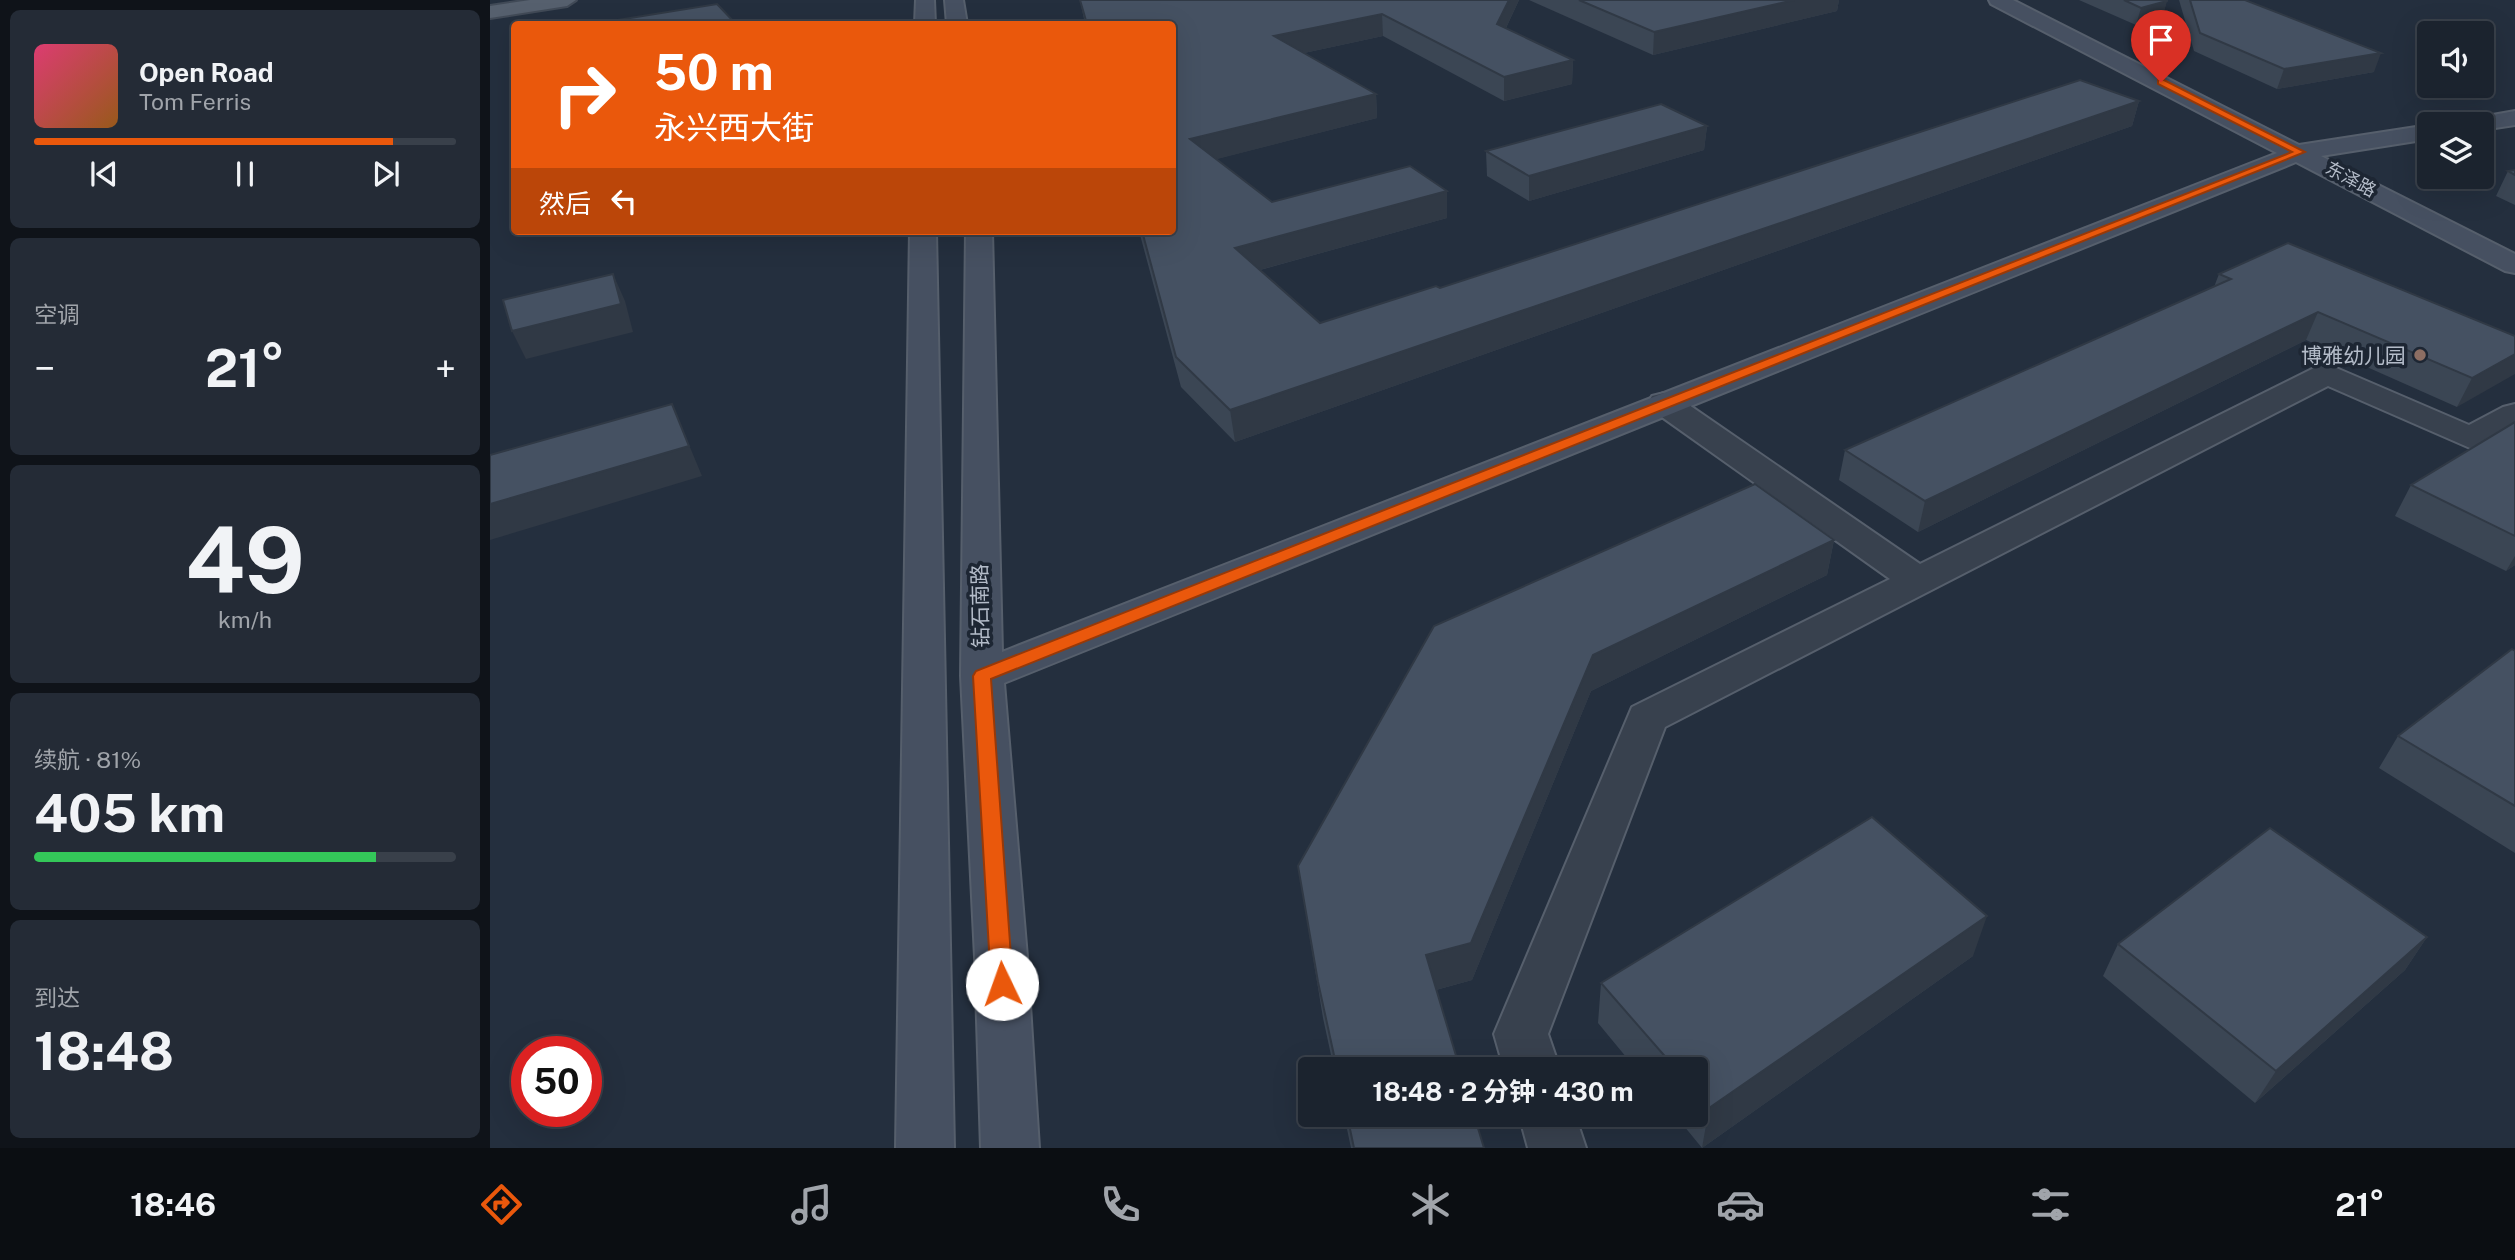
<!DOCTYPE html>
<html lang="zh">
<head>
<meta charset="utf-8">
<style>
	:root { --surface:#1b232e; --page:#242b36; --text:#f1f3f6; --muted:#a0a4aa; --line:#39404a; --accent:#ea580c }
	body { margin:0; font-family:"Public Sans","Noto Sans SC",sans-serif; background:var(--page); color:var(--text); height:100vh; display:flex; flex-direction:column; font-size:26px; white-space:nowrap }
	* { box-sizing:border-box; margin:0 }
	p { font-size:23px; color:var(--muted) }
	.icon { flex:none; width:38px; height:38px; fill:none; stroke:currentColor; stroke-width:2; stroke-linecap:round; stroke-linejoin:round }
	.map { position:relative; flex:1; overflow:hidden }
	.details { display:flex; flex-direction:column; gap:10px; padding:10px; background:#0f1319; width:490px }
	.details>* { flex:none }
	.banner { position:absolute; left:21px; top:21px; width:665px; height:214px; border-radius:7px; box-shadow:0 7px 28px #0002,0 0 0 2px var(--line); background:#ea580c; color:#fff; overflow:hidden }
	.fabs { position:absolute; left:1927px; top:21px; display:grid; gap:14px }
	.fabs a { display:grid; place-items:center; width:77px; height:77px; border-radius:7px; background:var(--surface); box-shadow:0 7px 28px #0002,0 0 0 2px var(--line); font-size:35px }
	.speed { position:absolute; left:21px; top:1036px; display:flex; gap:14px; font-size:35px; font-weight:700; text-align:center }
	.speed>* { display:grid; place-content:center; width:91px; height:91px; border-radius:50%; background:var(--surface); box-shadow:0 7px 28px #0002,0 0 0 2px var(--line); line-height:1 }
	.speed .limit { border:10px solid #d22; background:#fff; color:#111 }
	.pin { position:absolute; display:grid; place-items:center; width:60px; height:60px; color:#fff; margin:-72px -30px; border-radius:50% 50% 50% 0; rotate:-45deg; box-shadow:0 0 7px #0007 }
	.pin .icon { rotate:45deg }
	.me { position:absolute; width:77px; margin:-38px; rotate:357deg; stroke-linejoin:round; filter:drop-shadow(0 0 5px #0008) }
	.turn { display:flex; align-items:center; gap:24px; height:147px; padding:0 28px; font-size:32px }
	.turn .icon { width:91px; height:91px; stroke-width:2.5 }
	.turn b { display:block; font-size:49px; line-height:60px }
	.then { display:flex; align-items:center; height:66px; padding:0 28px; background:#0003; gap:14px; font-size:26px }
	.big { font-size:52px; font-weight:700; line-height:1.1 }
	.details .card { flex:1; display:flex; flex-direction:column; justify-content:center; gap:10px; min-width:0; padding:0 24px; border-radius:10px; background:var(--page) }
	.details .dial { align-items:center; gap:0 }
	.dial b { font-size:91px; line-height:1 }
	.song { display:flex; align-items:center; gap:21px }
	.cover { width:84px; height:84px; border-radius:10px; background:linear-gradient(135deg,hsl(340 70% 55%),hsl(30 70% 35%)) }
	.played { height:7px; border-radius:4px; background:linear-gradient(90deg,var(--accent) 85%,var(--line) 85%) }
	.keys { display:flex; justify-content:space-around; direction:ltr }
	.heat { display:flex; justify-content:space-between; align-items:center; font-size:38px; direction:ltr }
	.charge { height:10px; border-radius:5px; background:linear-gradient(90deg,#34c759 81%,var(--line) 0) }
	.trip { position:absolute; left:808px; top:1057px; width:410px; height:70px; border-radius:7px; background:var(--surface); box-shadow:0 7px 28px #0002,0 0 0 2px var(--line); font-weight:700; line-height:70px; text-align:center }
	.dock { display:flex; height:112px; justify-content:space-around; align-items:center; background:#0b0e12; color:var(--muted) }
	.dock .icon { width:49px; height:49px }
	.dock .current { color:var(--accent) }
	.dock b { font-size:32px; color:var(--text) }
	main { display:flex; flex:1; min-height:0 }
	.map>svg:first-child { display:block }
	.lines { fill:none; stroke-linecap:round; stroke-linejoin:round }
	.street-casing { stroke:#565f6c; stroke-width:4 }
	.secondary-casing { stroke:#565f6c; stroke-width:4 }
	.primary-casing { stroke:#414a57; stroke-width:4 }
	.street { fill:#38414e; fill-rule:evenodd }
	.secondary { fill:#465061; fill-rule:evenodd }
	.primary { fill:#56606e; fill-rule:evenodd }
	.wall { fill:#3b4654 }
	.shaded-wall { fill:#303945 }
	.building { fill:#455162; stroke:#303945; stroke-width:2 }
	.route { fill:#ea580c; stroke:#983908; stroke-width:2 }
	.education-dot { fill:#8d6e63; stroke:#1d2633; stroke-width:2.5 }
	.labels { text-anchor:middle; dominant-baseline:central; stroke-width:7; stroke-linejoin:round; paint-order:stroke }
	.far-street-label { font-size:18px; fill:#b4bcc9; stroke:#1d2633 }
	.poi-label { font-size:21px; fill:#b4bcc9; stroke:#1d2633; text-anchor:end }
	.street-label { font-size:21px; fill:#b4bcc9; stroke:#1d2633 }
</style>
</head>
<body>
<main>
<section class="details">
<div class="card">
<div class="song"><i class="cover"></i><div><b>Open Road</b><p>Tom Ferris</p></div></div>
<div class="played"></div>
<div class="keys"><svg class="icon" aria-label="previous" viewBox="0 0 24 24"><path d="M18 5L8 12l10 7zM5 5v14"/></svg><svg class="icon" aria-label="pause" viewBox="0 0 24 24"><path d="M8 5v14M16 5v14"/></svg><svg class="icon" aria-label="next" viewBox="0 0 24 24"><path d="M6 5l10 7-10 7zM19 5v14"/></svg></div>
</div>
<div class="card"><p>空调</p>
<div class="heat"><a>−</a><b class="big">21°</b><a>+</a></div>
</div>
<div class="card dial"><b>49</b><p>km/h</p></div>
<div class="card"><p>续航 · 81%</p><b class="big">405 km</b><div class="charge"></div></div>
<div class="card"><p>到达</p><b class="big">18:48</b></div>
</section>
<div class="map">
<svg width="2025" height="1148" viewBox="0 0 2025 1148">
	<rect width="100%" height="100%" fill="#242f3e"/>
	<g class="lines">
		<g class="street-casing">
			<g id="street">
				<polygon points="1837,364 1979,425 2013,407 2025,404 2025,427 1992,445 1980,448 1838,386 1175,727 1058,1034 1070,1069 1014,1069 1004,1034 1142,707 1400,579 1162,410 1158,403 1162,396 1174,393 1186,396 1430,564 1826,367"/>
				<polygon points="1029,1115 1085,1115 1096,1148 1038,1148"/>
			</g>
		</g>
		<g class="secondary-casing">
			<g id="secondary">
				<polygon points="426,0 444,0 445,24 425,24"/>
				<polygon points="455,0 473,0 477,24 457,24"/>
				<polygon points="1499,0 1523,0 1809,145 1939,125 1939,139 1831,156 2025,254 2025,273 2015,271 1806,162 514,683 537,957 549,1148 491,1148 485,957 471,676 476,231 502,231 512,652 1787,153 1501,4"/>
				<polygon points="2025,111 2025,125 1992,130 1992,124 1976,124 1980,119"/>
				<polygon points="420,231 446,231 464,1148 406,1148"/>
			</g>
		</g>
		<g class="primary-casing">
			<polygon id="primary" points="40,0 86,0 77,6 0,18 0,6"/>
		</g>
		<use href="#street" class="street"/>
		<use href="#secondary" class="secondary"/>
		<use href="#primary" class="primary"/>
	</g>
	<g class="wall">
		<polygon points="590,0 1029,0 1016,28 1083,60 1082,84 1014,101 893,36 814,53 886,94 887,118 726,159 782,202 957,218 770,270 830,323 950,288 1649,101 1642,126 745,442 691,387 649,231 682,231 682,24 595,24"/>
		<polygon points="1039,0 1349,0 1347,11 1163,55"/>
		<polygon points="1589,0 1677,0 1672,18 1646,25"/>
		<polygon points="1689,0 1755,0 1884,72 1787,89 1704,51"/>
		<polygon points="1217,126 1214,150 1039,201 997,176 996,151"/>
		<polygon points="2025,170 2025,205 2006,196 2018,171"/>
		<polygon points="1729,274 2025,336 1967,407 1816,340 1428,532 1349,480 1355,450 1724,287"/>
		<polygon points="2025,422 2025,565 2016,571 1905,516 1921,485"/>
		<polygon points="1344,540 1337,575 1101,691 982,980 946,990 970,1069 844,1069 833,1018 808,866"/>
		<polygon points="2025,651 2025,853 1889,768 1908,736"/>
		<polygon points="1937,937 1915,970 1765,1103 1613,976 1628,944"/>
		<polygon points="1483,956 1212,1148 1185,1115 1206,1115 1206,1069 1146,1069 1108,1023 1111,983"/>
		<polygon points="854,1115 984,1115 994,1148 861,1148"/>
	</g>
	<g class="shaded-wall">
		<polygon points="1019,0 1029,0 1007,47 1007,24"/>
		<polygon points="1304,0 1349,0 1347,11 1163,55 1164,32"/>
		<polygon points="1677,1 1672,18 1646,25 1651,8"/>
		<polygon points="892,14 893,36 786,59 784,36"/>
		<polygon points="1891,53 1884,72 1787,89 1794,69"/>
		<polygon points="1083,60 1082,84 1014,101 1014,77"/>
		<polygon points="886,94 887,118 704,165 700,139"/>
		<polygon points="1649,101 1642,126 745,442 740,410"/>
		<polygon points="1217,126 1214,150 1039,201 1039,176"/>
		<polygon points="957,191 957,218 748,276 745,248"/>
		<polygon points="123,274 135,301 143,332 36,359 22,331"/>
		<polygon points="1828,312 1816,340 1428,532 1435,501"/>
		<polygon points="2025,354 2025,374 1967,407 1982,378"/>
		<polygon points="182,404 212,476 0,540 0,504"/>
		<polygon points="1344,540 1337,575 1101,691 982,980 938,992 936,955 1103,655"/>
		<polygon points="2025,556 2025,565 2016,571"/>
		<polygon points="1497,916 1483,956 1212,1148 1219,1108"/>
		<polygon points="1937,937 1915,970 1765,1103 1786,1071"/>
	</g>
	<g class="building">
		<polygon points="590,0 1019,0 1007,24 1083,60 1014,77 892,14 784,36 886,94 700,139 782,202 920,166 957,191 745,248 830,323 946,286 950,288 1590,80 1649,101 740,410 686,357 652,231 682,231 682,24 597,24"/>
		<polygon points="1089,0 1304,0 1164,32"/>
		<polygon points="1634,0 1677,0 1677,1 1651,8"/>
		<polygon points="1700,0 1755,0 1891,53 1794,69 1710,33"/>
		<polygon points="227,4 246,24 103,24"/>
		<polygon points="1171,104 1217,126 1039,176 996,151"/>
		<polygon points="2025,170 2025,175 2018,171"/>
		<polygon points="1798,243 2025,336 2025,354 1982,378 1828,312 1435,501 1355,450 1741,279 1729,274"/>
		<polygon points="123,274 131,304 22,331 13,300"/>
		<polygon points="182,404 199,446 0,504 0,455"/>
		<polygon points="2025,422 2025,536 1921,485"/>
		<polygon points="1265,484 1344,540 1103,655 981,943 936,955 970,1069 847,1069 828,982 808,866 944,626"/>
		<polygon points="2022,649 2025,651 2025,806 1908,736"/>
		<polygon points="1382,817 1497,916 1219,1108 1206,1093 1206,1069 1186,1069 1111,983"/>
		<polygon points="1780,828 1937,937 1786,1071 1628,944"/>
		<polygon points="857,1115 984,1115 994,1148 864,1148"/>
	</g>
	<polygon class="route" points="1668,80 1674,80 1815,152 501,679 523,984 520,991 512,993 505,991 501,984 483,676 486,671 1802,152 1668,84"/>
	<circle class="education-dot" cx="1930" cy="355" r="7"/>
	<g class="labels">
		<g class="far-street-label">
			<text transform="translate(1861 179) rotate(28)">东泽路</text>
		</g>
		<g class="poi-label">
			<text x="1916" y="355">博雅幼儿园</text>
		</g>
		<g class="street-label">
			<text transform="translate(490 606) rotate(-91)">钻石南路</text>
		</g>
	</g>
</svg>
<div class="fabs">
<a><svg class="icon" aria-label="sound" viewBox="0 0 24 24"><path d="M4 9h4l5-4v14l-5-4H4zM17 9q2 3 0 6"/></svg></a>
<a><svg class="icon" aria-label="layers" viewBox="0 0 24 24"><path d="M12 4l9 5-9 5-9-5zM3 14l9 5 9-5"/></svg></a>
</div>
<div class="speed"><div class="limit">50</div></div>
<div class="pin" style="left:1671px;top:82px;background:#d93025"><svg class="icon" aria-label="arrive" viewBox="0 0 24 24"><path d="M6 21V4h12l-3 4 3 4H6"/></svg></div>
<svg class="me" style="left:512px;top:984px" viewBox="-20 -20 40 40"><circle r="19" fill="#fff"/><path d="M0-13L10 11 0 6-10 11z" fill="#ea580c"/></svg>
<div class="trip">18:48 · 2 分钟 · 430 m</div>
<div class="banner">
<div class="turn"><svg class="icon" aria-label="right" viewBox="0 0 24 24"><path d="M7 20v-9h11M14 6l5 5-5 5"/></svg><div><b>50 m</b>永兴西大街</div></div>
<div class="then">然后<svg class="icon" aria-label="left" viewBox="0 0 24 24"><path d="M17 20v-9H6M10 6l-5 5 5 5"/></svg></div>
</div>
</div>
</main>
<nav class="dock">
<b>18:46</b>
<svg class="icon current" aria-label="directions" viewBox="0 0 24 24"><path d="M12 3l9 9-9 9-9-9zM9 14v-3h6M13 9l2 2-2 2"/></svg>
<svg class="icon" aria-label="music" viewBox="0 0 24 24"><path d="M9 18V5l10-2v13"/><circle cx="6" cy="18" r="3"/><circle cx="16" cy="16" r="3"/></svg>
<svg class="icon" aria-label="phone" viewBox="0 0 24 24"><path d="M5 4h4l2 5-3 2q2 4 5 5l2-3 5 2v4C11 20 4 13 5 4z"/></svg>
<svg class="icon" aria-label="climate" viewBox="0 0 24 24"><path d="M12 3v18M4 7l16 10M4 17L20 7"/></svg>
<svg class="icon" aria-label="car" viewBox="0 0 24 24"><path d="M5 17H2v-5l4-1 3-4h7l3 4 3 1v5h-3M9 17h6M6 11h13"/><circle cx="7" cy="17" r="2"/><circle cx="17" cy="17" r="2"/></svg>
<svg class="icon" aria-label="filters" viewBox="0 0 24 24"><path d="M4 7h16M4 17h16"/><circle cx="9" cy="7" r="2"/><circle cx="15" cy="17" r="2"/></svg>
<b>21°</b>
</nav>
</body>
</html>
